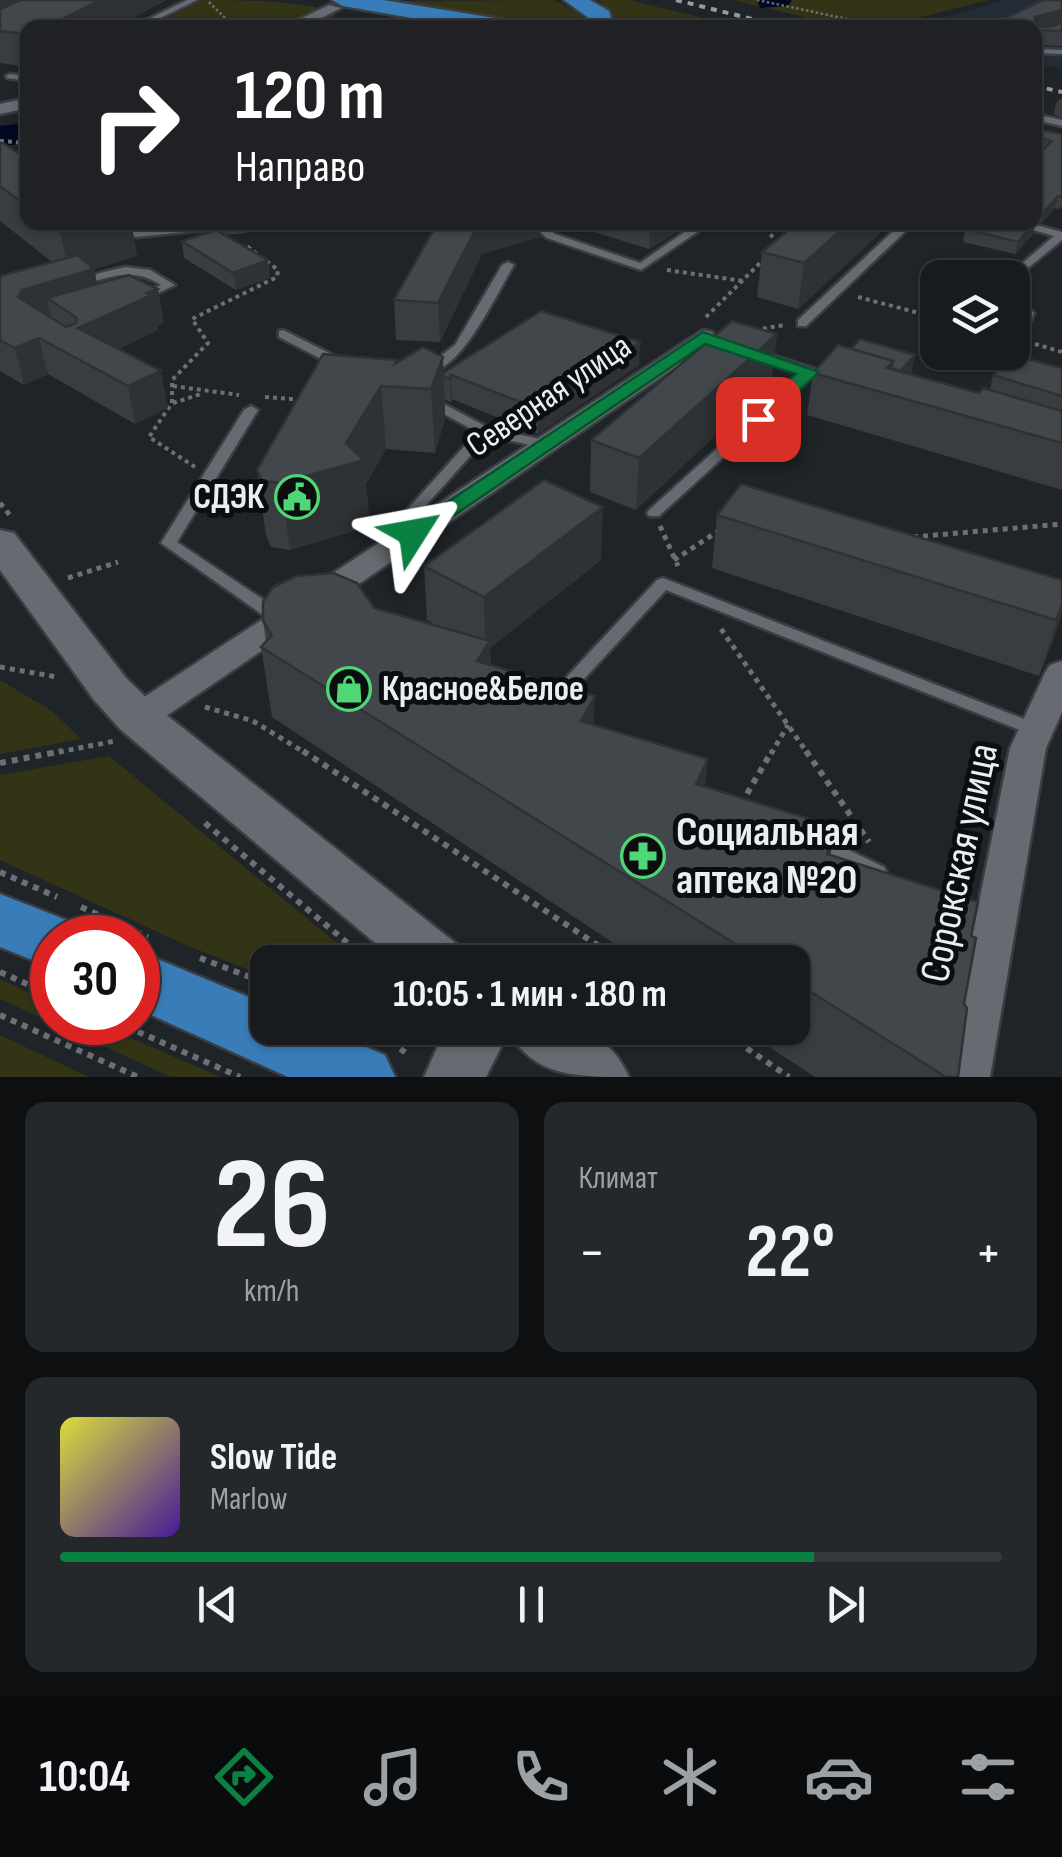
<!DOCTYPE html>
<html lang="ru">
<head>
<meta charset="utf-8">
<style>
	:root { --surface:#171b1e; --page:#24282b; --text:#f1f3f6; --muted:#9ea1a4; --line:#36393c; --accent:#0b8043 }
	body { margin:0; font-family:"Sofia Sans Condensed",sans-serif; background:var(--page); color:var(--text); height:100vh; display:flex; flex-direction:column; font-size:38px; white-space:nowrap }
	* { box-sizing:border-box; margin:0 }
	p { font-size:32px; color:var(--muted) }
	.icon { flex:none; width:55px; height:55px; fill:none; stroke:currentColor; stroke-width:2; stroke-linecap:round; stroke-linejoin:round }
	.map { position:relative; height:1077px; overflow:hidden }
	.details { display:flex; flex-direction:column; gap:25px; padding:25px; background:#0d0f10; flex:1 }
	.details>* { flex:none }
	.banner { position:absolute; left:20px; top:20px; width:1022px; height:210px; border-radius:20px; box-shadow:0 2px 8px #0004,0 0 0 2px var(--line); background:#202124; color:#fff; overflow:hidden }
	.tools { position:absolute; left:920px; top:260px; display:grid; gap:20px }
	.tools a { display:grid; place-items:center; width:110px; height:110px; border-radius:20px; background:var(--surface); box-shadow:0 2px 8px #0004,0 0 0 2px var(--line); font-size:50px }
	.speed { position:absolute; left:30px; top:915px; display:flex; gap:20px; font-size:50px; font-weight:700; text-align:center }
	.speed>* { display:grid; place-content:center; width:130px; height:130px; border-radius:50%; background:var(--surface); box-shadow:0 2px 8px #0004,0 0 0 2px var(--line); line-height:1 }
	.speed .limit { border:15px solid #d22; background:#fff; color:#111 }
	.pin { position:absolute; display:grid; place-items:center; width:85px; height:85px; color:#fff; margin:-42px; border-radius:20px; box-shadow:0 5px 15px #0006 }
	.me { position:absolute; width:110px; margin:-55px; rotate:56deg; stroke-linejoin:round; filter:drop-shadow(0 0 8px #0008) }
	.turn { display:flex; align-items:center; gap:35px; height:210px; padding:0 50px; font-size:45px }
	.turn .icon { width:130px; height:130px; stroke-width:2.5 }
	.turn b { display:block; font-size:70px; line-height:85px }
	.big { font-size:75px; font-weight:700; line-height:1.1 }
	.details .tile { flex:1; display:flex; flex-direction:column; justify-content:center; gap:15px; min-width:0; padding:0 35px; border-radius:20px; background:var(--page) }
	.details .dial { align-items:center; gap:0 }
	.dial b { font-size:130px; line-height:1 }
	.song { display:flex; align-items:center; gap:30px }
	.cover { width:120px; height:120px; border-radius:15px; background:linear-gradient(135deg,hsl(60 70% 55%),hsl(260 70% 35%)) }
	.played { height:10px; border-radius:5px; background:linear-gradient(90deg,var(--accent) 80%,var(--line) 80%) }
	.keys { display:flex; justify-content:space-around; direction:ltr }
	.heat { display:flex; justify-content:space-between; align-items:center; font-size:55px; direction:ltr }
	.details .tiles { flex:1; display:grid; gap:25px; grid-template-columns:1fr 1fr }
	.tile:last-child { grid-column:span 2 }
	.trip { position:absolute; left:250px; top:945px; width:560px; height:100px; border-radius:20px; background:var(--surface); box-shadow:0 2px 8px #0004,0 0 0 2px var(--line); font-weight:700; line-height:100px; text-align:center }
	.tab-bar { display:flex; height:160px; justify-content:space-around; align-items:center; background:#090b0c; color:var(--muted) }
	.tab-bar .icon { width:70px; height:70px }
	.tab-bar .selected { color:var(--accent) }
	.tab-bar b { font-size:45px; color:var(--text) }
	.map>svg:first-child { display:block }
	.built { fill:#232c36 }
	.green { fill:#333416 }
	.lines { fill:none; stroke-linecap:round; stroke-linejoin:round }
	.river { fill:#000822; fill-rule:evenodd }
	.lane-casing { stroke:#3a3e42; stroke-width:5 }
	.street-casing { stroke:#3a3e42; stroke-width:5 }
	.secondary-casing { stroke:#3a3e42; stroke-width:5 }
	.primary-casing { stroke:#3a3e42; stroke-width:5 }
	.path-far3 { stroke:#6c7074; stroke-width:2.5; stroke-dasharray:2.5 2.5; stroke-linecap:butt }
	.path-far2 { stroke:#6c7074; stroke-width:4; stroke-dasharray:4 4; stroke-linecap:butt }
	.path-far1 { stroke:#6c7074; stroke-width:5; stroke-dasharray:5 5; stroke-linecap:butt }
	.path { stroke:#6c7074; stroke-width:6; stroke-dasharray:6 6; stroke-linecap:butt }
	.lane { fill:#666b71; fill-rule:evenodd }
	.street { fill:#666b71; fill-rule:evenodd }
	.secondary { fill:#666b71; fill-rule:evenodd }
	.primary { fill:#387cb8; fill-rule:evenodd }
	.rail { stroke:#979b9f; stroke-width:4; stroke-dasharray:6 6; stroke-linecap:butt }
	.wall { fill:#393d41 }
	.shaded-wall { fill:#2e3235 }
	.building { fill:#42474c; stroke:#2e3235; stroke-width:2.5 }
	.route { fill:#0b8043; stroke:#07532c; stroke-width:2.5 }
	.labels { text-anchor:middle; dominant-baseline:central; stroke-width:10; stroke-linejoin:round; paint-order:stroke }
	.street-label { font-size:35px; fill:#eaedf1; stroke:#0b0d0f }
	.poi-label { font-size:35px; font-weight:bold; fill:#eaedf1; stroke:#0b0d0f; text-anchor:end }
	.near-poi-label { font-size:42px; font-weight:bold; fill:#eaedf1; stroke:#0b0d0f; text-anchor:start }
	.near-street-label { font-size:42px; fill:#eaedf1; stroke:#0b0d0f }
</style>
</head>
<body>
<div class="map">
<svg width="1062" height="1077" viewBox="0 0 1062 1077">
	<rect width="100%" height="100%" fill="#1f2428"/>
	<polygon class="built" points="1005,0 1062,0 1062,68 1035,64 1035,28 906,28"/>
	<g class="green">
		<path d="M199,0c35,0 110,0 136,14l-4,14h-140l-25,-9z"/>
		<polygon points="554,0 586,17 587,27 561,27 402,1"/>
		<polygon points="599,0 629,0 740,27 622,27"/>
		<polygon points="732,0 988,0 883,27 850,28"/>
		<polygon points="0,680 52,711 81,739 0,754"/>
		<polygon points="109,756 360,962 268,962 267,977 186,945 0,860 0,775"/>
		<polygon points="0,979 52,1003 52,1022 97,1023 220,1077 171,1077 0,999"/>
		<polygon points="0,1035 89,1077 0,1077"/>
	</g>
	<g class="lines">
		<g class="river">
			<polygon points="757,0 792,0 788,6 760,8"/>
			<polygon points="28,123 28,143 0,146 0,126"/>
		</g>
		<g class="lane-casing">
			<g id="lane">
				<polygon points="187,0 197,0 140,28 130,28"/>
				<polygon points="927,22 951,26 954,28 924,26"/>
				<polygon points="1035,49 1062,50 1062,54 1035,53"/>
				<polygon points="10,74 28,76 28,81 7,78 6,76"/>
				<polygon points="1035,114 1062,120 1062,126 1035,120"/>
				<polygon points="93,222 110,222 137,231 216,223 221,226 216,229 136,237"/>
				<polygon points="528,222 540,222 555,234 640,263 699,222 712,222 641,270 547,238"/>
				<polygon points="903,222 915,222 806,326 798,326 798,320"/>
				<polygon points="1005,222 1025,222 1062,232 1062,240 1012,281 1012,278 1005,278 1054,236"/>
				<path d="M508,262l6,3c-17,28 -54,109 -88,108v-6l29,-22 47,-80z"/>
				<path d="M125,267l25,3 25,15 -36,17 -4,-1v-4l26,-12c-29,-19 -53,-7 -83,1l-6,-3 28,-10z"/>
				<polygon points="1012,296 1034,313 1023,339 1017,343 1012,341 1012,335 1022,314 1012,305"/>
				<polygon points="283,330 341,359 343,362 337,366 333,365 279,337 279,331"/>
				<polygon points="756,350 833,375 835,378 829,382 812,376 659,516 649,516 647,513 649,510 801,373 752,357 750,354"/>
				<polygon points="427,395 489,428 549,441 551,444 544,448 488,436 420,512 420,533 413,537 406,533 406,511 477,432 422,402 421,399 422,396"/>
				<polygon points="251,406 258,410 177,542 282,612 284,616 282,620 270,620 161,543 244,410"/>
				<polygon points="663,578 1042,726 1045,730 1042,734 1030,734 666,590 561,704 549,704 546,700 549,696 657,580"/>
				<polygon points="813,833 884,867 887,873 884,879 877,881 870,879 806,846 803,841 806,836"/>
			</g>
		</g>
		<g class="street-casing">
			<g id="street">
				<polygon points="329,5 341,8 302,28 281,28"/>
				<polygon points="28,98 28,108 0,114 0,104"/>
				<path d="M208,222h60c-13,10 -43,12 -59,8z"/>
				<polygon points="703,330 712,332 715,337 712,342 150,727 138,730 126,727 120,718 126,709"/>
				<polygon points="1062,661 1062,712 1046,748 990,1077 944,1077 1010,748 1045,673 1050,665"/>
			</g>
		</g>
		<g class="secondary-casing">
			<g id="secondary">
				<polygon points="0,530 14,533 126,678 155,706 458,945 466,962 398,962 121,730 94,700 0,570"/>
				<polygon points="446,1028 504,1028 505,1039 486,1077 424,1077"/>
				<path d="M506,1028c52,-3 98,-7 123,49 -54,0 -96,0 -123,-49z"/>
			</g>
		</g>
		<g class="primary-casing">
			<g id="primary">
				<polygon points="332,0 383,0 513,21 524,28 469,28 343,6"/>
				<polygon points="564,0 590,0 609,11 614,28 592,28 590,19"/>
				<polygon points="0,894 74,923 81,938 52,938 52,968 0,947"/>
				<polygon points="138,951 268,1005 268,1028 321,1028 385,1055 395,1077 288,1077 138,1009"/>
			</g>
		</g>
		<g class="path-far3">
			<polyline points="757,0 890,28"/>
			<polyline points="209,2 235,28"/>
			<polyline points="984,28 1006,17"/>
		</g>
		<g class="path-far2">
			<polyline points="0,141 28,143"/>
			<polyline points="760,222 777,242"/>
			<polyline points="667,270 743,281"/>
			<polyline points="858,297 938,318"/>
			<polyline points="706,317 762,261"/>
			<polyline points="755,330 784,325"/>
			<polyline points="1035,344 1062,352"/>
			<polyline points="974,363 977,352"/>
			<polyline points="932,368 974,363 1005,369"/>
			<polyline points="173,386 239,395"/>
			<polyline points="265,397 304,400"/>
			<polyline points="173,403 201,394"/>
			<polyline points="195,467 149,437 172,403 172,380 208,343 192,319 277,277 278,270 244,244"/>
		</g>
		<g class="path-far1">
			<polyline points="0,503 12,518"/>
			<polyline points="660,526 678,566"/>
			<polyline points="913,537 1062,524"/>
			<polyline points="674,560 717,532"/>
			<polyline points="68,578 118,562"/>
			<polyline points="721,629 808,754"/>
			<polyline points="0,667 57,677"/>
			<polyline points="205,707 253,721 307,754"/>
			<polyline points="49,754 115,741"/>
			<polyline points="771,754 788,725"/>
		</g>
		<g class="path">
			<polyline points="303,751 623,962"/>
			<polyline points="806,751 869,842"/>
			<polyline points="0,763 62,751"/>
			<polyline points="741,804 772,751"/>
			<polyline points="205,823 357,951"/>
			<polyline points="0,872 57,897"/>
			<polyline points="81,907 148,937"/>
			<polyline points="200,958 268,984"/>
			<polyline points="0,972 52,995"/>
			<polyline points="0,1015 138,1077"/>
			<polyline points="116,1022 240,1077"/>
			<polyline points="379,1028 409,1039"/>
			<polyline points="717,1028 789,1077"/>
			<polyline points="401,1053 419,1028"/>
		</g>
		<use href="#lane" class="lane"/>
		<use href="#street" class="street"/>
		<use href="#secondary" class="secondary"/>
		<use href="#primary" class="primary"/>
		<g class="rail">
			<polyline points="676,0 788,28"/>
			<polyline points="1035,86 1062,92"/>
		</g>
	</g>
	<g class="wall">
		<polygon points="0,0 166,0 114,28 28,28 28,67 0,63"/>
		<polygon points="1062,0 1062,46 1035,44 1035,28 986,28"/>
		<polygon points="1062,98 1062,118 1054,114 1056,103"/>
		<polygon points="1035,127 1037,129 1062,134 1062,206 1059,209 1055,208 1042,223 1035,222 1033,234 1015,254 963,242 965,229 1035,222 1035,158 1042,150 1035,149"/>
		<polygon points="0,143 28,160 28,222 131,222 137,256 94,269 97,284 164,323 157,326 158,330 118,349 168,408 135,424 48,374 24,385 0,371 0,276 52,262 0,221"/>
		<polygon points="438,222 541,222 540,237 482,254 440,342 396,340 394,300"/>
		<polygon points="547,222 693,222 649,249 578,227 560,232"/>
		<polygon points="892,222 798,309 757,297 762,252"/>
		<polygon points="182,241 268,260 270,278 236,290 184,258"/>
		<polygon points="777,334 771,383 636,510 590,492 591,440"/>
		<polygon points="398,363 443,373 639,365 538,434 452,399 451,403 445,399 445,419 435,453 386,449 366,484 370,526 290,550 271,547 266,536 257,470"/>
		<polygon points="1062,368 1062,490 807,415 813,373 911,374 979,393 990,390 993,375"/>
		<polygon points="717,515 1062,580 1054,638 1039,676 712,568"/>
		<polygon points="601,560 490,648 491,665 594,725 708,759 705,787 830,855 971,936 958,1077 815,1077 740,1028 792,1028 792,962 642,962 272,717 261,647 266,641 263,621 374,608 437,626 427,620 424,566"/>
	</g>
	<g class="shaded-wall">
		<polygon points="0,0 166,0 114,28 44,28 0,30"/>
		<polygon points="1062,10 1061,24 1035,30 1035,17"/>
		<polygon points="1058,196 1055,208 1042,223 1045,211"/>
		<polygon points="1036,221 1033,234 1015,254 1018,242"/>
		<polygon points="92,222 131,222 137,256 82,273 94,269 101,303 47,298 51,318 18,297 22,290 70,276 60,232"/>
		<polygon points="479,222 541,222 540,237 482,254 440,342 438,303"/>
		<polygon points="560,222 578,222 578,227 560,232"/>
		<polygon points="650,222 693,222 649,249"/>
		<polygon points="850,222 892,222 798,309 804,263"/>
		<polygon points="268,260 270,278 236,290 233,273"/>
		<polygon points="158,289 164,323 157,326 158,330 86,364 78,328"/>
		<polygon points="777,334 771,383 636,510 639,458"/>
		<polygon points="39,338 48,374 24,385 15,348"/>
		<polygon points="640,342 639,365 538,434 539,409"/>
		<polygon points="915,355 911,374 900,371"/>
		<polygon points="443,357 445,419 435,453 431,389"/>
		<polygon points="161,371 168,408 135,424 128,386"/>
		<polygon points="451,375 452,399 451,403 450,379"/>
		<polygon points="381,386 386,449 366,484 370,526 290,550 281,483 346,443"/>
		<polygon points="603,507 601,560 490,648 492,712 477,661 485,648 484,597"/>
		<polygon points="1062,605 1062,613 1054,638 1039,676"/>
		<polygon points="595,696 592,767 581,721"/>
		<polygon points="708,759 700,831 696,784"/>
		<polygon points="836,827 821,900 827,854"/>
	</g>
	<g class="building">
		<polygon points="21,0 100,0 44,28 28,28 28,34 0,31 0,9"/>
		<polygon points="1043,0 1062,0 1062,10 1035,17 1035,26 1049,27 1062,23 1062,31 1035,30 1035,28 986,27"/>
		<polygon points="1035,127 1037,129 1062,134 1062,197 1058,196 1045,211 1035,210 1035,158 1052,141 1035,137"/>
		<polygon points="0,143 3,143 28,160 28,207 0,186"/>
		<polygon points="48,222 92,222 60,232"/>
		<polygon points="438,222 479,222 438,303 394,300"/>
		<polygon points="798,222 850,222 804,263 762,252"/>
		<polygon points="972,222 1035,222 1018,242 965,229"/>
		<polygon points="216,230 268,260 233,273 182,241"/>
		<polygon points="78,255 94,269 22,290 18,297 66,327 76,323 77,318 47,298 129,275 158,289 147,293 152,295 78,328 161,371 128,386 39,338 15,348 0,340 0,276"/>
		<polygon points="541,311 640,342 539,409 451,375 450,379 443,376 443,373"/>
		<polygon points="732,321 777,334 639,458 591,440"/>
		<polygon points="860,339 915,355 900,371 891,368 893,361 851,349"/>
		<polygon points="838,345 893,361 887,368 979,393 983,388 1062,411 1062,443 813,373"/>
		<polygon points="423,347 443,357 431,389 381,386 346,443 364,460 281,483 262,481 257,470 323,354 397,360 395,364"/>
		<polygon points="1009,354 1062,368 1062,396 993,375"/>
		<polygon points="544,480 603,507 484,597 424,566"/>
		<polygon points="741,484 1062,580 1062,605 1056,620 717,515"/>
		<polygon points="333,573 357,583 374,608 490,641 477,661 595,696 581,721 708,759 696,784 836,827 827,854 978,902 971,936 976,938 964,1004 967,1008 958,1077 946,1077 792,980 792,962 764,962 261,647 272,635 263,621 263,602 273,587 296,576"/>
	</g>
	<polygon class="route" points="703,332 819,372 765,423 750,423 750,415 796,374 705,344 421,538 405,538 401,533"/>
	<defs>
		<g id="civic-ring" transform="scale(2.25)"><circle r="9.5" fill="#0b0d0f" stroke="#4fd675" stroke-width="1.5"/><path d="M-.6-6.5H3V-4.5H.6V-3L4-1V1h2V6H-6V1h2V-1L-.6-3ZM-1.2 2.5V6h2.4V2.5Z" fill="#4fd675"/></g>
		<g id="shop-ring" transform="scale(2.25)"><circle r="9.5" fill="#0b0d0f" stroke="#4fd675" stroke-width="1.5"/><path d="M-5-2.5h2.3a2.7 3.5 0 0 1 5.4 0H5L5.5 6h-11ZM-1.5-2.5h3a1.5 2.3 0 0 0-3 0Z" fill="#4fd675"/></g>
		<g id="pharmacy-ring" transform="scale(2.25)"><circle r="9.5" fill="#0b0d0f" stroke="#4fd675" stroke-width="1.5"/><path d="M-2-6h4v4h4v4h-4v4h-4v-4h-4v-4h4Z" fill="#4fd675"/></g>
	</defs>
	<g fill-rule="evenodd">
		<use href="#civic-ring" x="297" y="497"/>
		<use href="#shop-ring" x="349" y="689"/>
		<use href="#pharmacy-ring" x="643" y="856"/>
	</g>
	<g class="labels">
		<g class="street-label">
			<text transform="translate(549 396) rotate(-34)">Северная улица</text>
		</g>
		<g class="poi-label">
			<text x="264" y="497">СДЭК</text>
			<text x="382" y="689" text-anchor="start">Красное&amp;Белое</text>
		</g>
		<g class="near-poi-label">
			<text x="676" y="832">Социальная<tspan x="676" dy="48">аптека №20</tspan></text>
		</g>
		<g class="near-street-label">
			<text transform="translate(960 863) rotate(-78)">Сорокская улица</text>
		</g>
	</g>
</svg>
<div class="tools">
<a><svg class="icon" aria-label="layers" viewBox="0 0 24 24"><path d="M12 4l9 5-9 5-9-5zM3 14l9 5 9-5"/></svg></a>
</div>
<div class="speed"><div class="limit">30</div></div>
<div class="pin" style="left:758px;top:419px;background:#d93025"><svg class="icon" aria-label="arrive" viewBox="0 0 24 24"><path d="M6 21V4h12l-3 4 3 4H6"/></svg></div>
<svg class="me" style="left:413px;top:533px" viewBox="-20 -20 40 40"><path d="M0-17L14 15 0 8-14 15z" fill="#0b8043" stroke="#fff" stroke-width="4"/></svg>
<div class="trip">10:05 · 1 мин · 180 m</div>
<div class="banner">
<div class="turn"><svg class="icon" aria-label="right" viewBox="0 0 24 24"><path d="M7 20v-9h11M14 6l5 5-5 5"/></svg><div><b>120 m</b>Направо</div></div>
</div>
</div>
<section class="details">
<div class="tiles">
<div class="tile dial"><b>26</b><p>km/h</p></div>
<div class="tile"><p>Климат</p>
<div class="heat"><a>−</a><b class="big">22°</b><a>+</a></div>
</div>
<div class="tile">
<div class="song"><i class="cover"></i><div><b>Slow Tide</b><p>Marlow</p></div></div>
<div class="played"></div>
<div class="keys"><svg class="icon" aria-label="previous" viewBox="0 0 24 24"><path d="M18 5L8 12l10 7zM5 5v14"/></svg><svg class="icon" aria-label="pause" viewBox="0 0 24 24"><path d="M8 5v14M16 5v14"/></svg><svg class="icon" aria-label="next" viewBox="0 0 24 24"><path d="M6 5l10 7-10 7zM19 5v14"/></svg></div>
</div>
</div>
</section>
<nav class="tab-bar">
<b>10:04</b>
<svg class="icon selected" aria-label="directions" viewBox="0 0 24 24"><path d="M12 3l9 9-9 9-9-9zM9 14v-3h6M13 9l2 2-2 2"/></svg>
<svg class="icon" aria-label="music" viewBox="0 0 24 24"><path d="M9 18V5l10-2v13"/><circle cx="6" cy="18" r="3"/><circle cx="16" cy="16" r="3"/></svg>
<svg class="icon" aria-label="phone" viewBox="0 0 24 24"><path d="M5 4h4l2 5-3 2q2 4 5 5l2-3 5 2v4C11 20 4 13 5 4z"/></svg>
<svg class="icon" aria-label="climate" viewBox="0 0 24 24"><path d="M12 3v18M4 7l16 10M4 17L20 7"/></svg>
<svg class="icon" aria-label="car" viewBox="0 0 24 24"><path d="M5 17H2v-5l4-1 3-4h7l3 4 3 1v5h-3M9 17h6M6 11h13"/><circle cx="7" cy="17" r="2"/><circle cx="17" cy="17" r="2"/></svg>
<svg class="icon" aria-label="filters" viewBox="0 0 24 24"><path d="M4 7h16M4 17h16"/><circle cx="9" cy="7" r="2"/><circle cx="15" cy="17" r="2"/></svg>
</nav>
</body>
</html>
